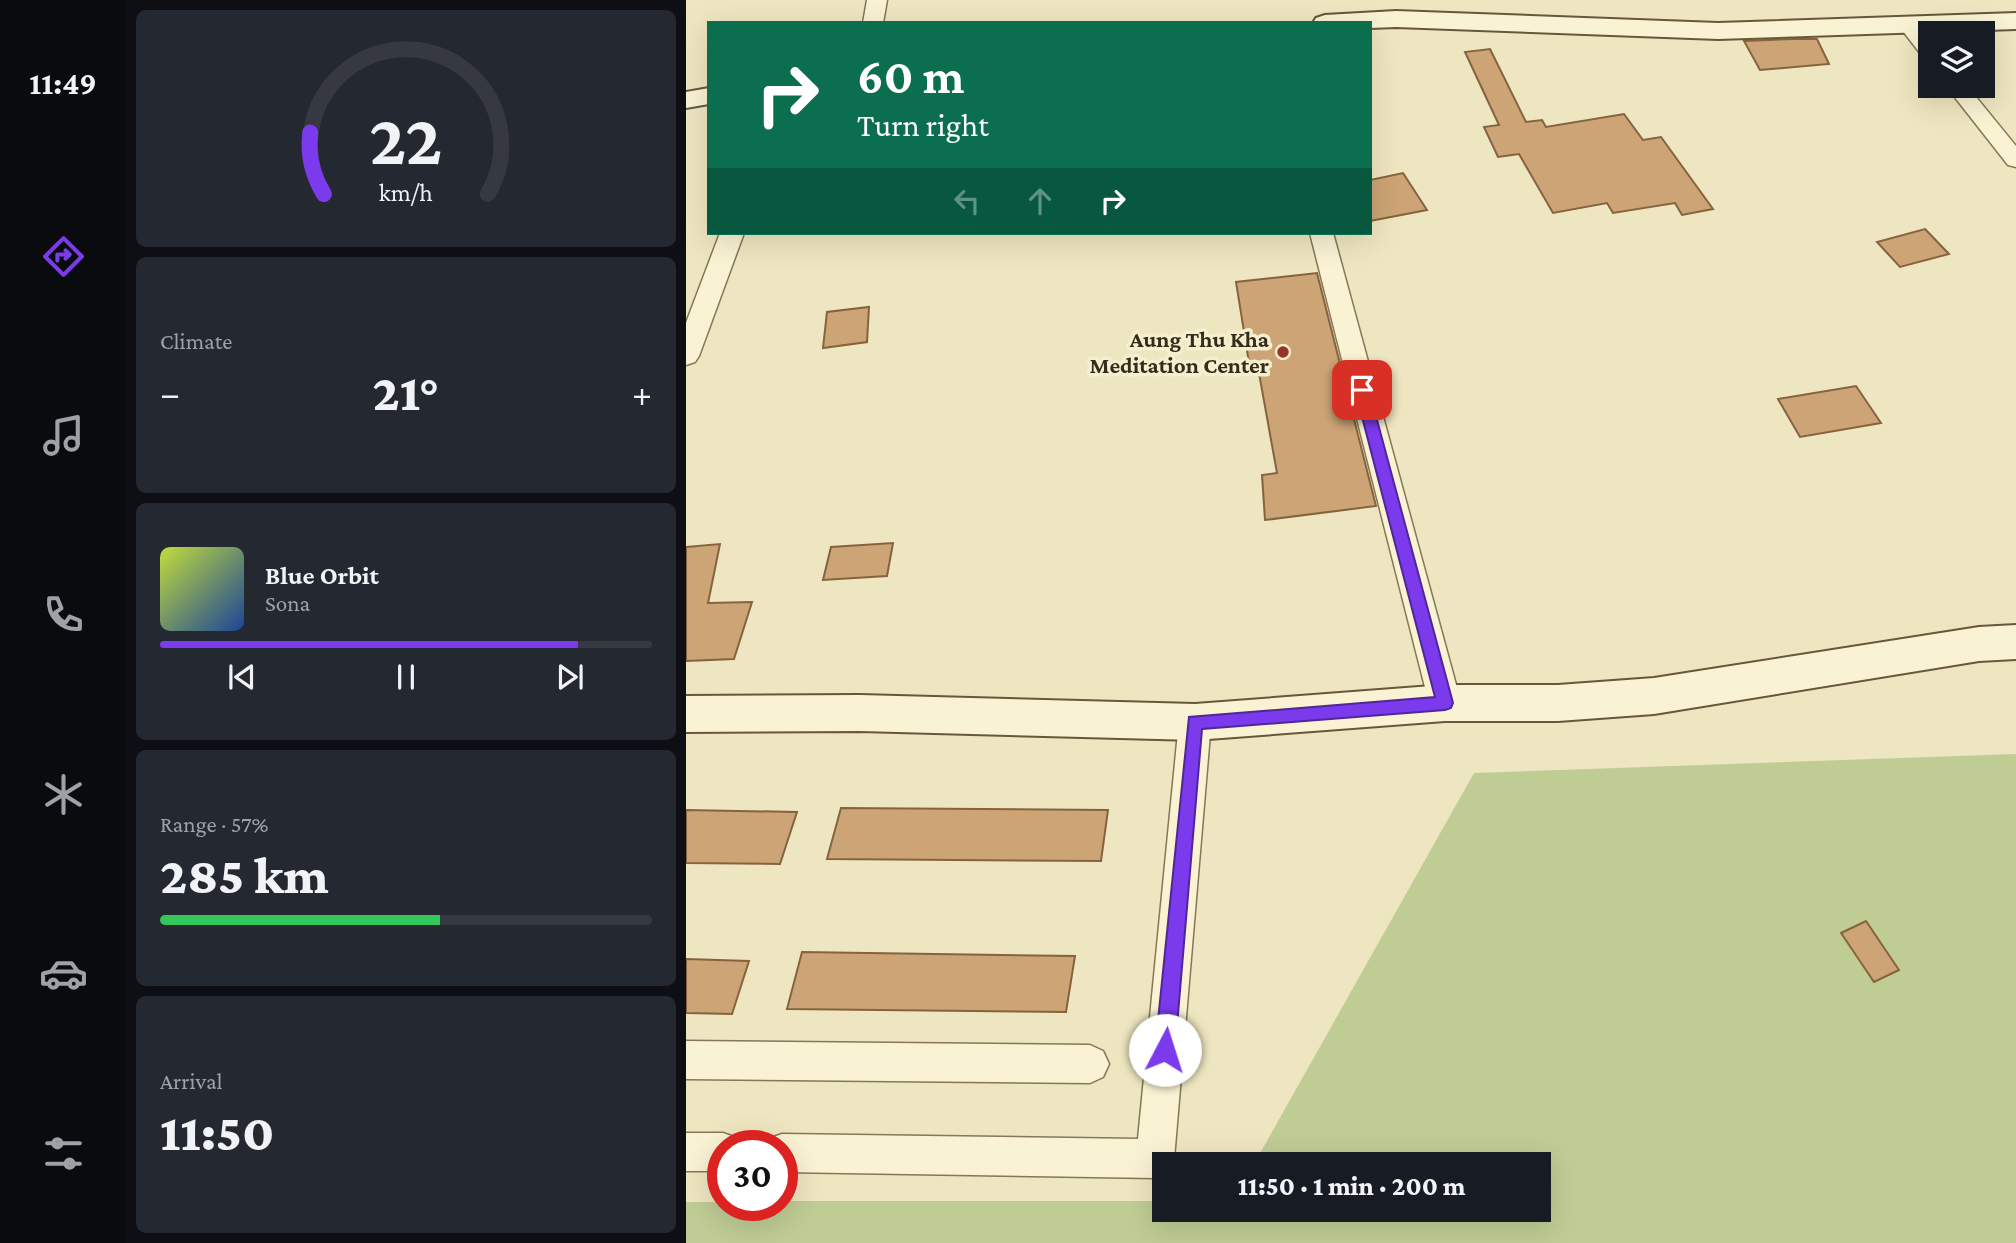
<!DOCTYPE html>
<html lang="en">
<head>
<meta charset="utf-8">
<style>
	:root { --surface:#171b24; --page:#242831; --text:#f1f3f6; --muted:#9ea1a6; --line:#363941; --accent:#7c3aed }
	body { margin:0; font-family:"Crimson Pro",serif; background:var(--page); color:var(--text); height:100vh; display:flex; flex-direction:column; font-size:26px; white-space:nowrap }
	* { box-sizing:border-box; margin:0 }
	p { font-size:23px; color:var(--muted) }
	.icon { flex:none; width:38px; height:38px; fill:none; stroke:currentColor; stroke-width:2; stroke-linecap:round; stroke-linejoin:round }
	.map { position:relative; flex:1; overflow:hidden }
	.side { display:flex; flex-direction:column; gap:10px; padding:10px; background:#0d0f14; width:560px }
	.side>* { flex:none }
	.top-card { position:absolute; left:21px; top:21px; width:665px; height:214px; border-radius:0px; box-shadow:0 7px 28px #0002; background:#0b6e4f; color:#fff; overflow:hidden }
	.fabs { position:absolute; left:1232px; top:21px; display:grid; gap:14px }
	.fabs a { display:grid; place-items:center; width:77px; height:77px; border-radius:0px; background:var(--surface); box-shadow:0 7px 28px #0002; font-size:35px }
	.speed { position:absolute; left:21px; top:1130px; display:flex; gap:14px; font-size:35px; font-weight:700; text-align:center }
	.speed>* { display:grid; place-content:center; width:91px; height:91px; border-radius:50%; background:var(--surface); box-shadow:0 7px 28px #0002; line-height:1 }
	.speed .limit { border:10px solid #d22; background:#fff; color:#111 }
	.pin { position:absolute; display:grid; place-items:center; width:60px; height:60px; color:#fff; margin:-30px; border-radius:14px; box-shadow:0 4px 10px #0006 }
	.me { position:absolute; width:77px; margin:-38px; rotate:5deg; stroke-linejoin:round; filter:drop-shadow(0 0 5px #0008) }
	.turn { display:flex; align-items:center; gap:24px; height:147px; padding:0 35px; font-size:32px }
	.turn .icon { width:91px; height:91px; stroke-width:2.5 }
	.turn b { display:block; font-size:49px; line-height:60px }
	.lanes { display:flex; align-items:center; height:66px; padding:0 35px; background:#0003; justify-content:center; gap:35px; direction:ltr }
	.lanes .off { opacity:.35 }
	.big { font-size:52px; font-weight:800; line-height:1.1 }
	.side .tile { flex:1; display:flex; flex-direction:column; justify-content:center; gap:10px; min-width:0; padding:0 24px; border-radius:10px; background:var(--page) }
	.side .dial { align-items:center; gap:0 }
	.dial svg { height:182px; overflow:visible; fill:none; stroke:var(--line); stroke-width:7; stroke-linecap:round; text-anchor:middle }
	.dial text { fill:var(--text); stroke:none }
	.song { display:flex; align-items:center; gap:21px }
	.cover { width:84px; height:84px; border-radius:10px; background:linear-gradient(135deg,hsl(70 70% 55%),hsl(220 70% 35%)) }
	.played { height:7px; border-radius:4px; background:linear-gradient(90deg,var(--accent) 85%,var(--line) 85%) }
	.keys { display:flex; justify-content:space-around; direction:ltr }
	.heat { display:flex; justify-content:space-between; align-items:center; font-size:38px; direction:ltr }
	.charge { height:10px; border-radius:5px; background:linear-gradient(90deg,#34c759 57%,var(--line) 0) }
	.trip { position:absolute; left:466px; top:1152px; width:399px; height:70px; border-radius:0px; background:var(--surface); box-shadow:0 7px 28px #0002; font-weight:800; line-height:70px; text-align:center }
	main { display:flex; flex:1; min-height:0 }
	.dock { display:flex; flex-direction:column; width:126px; justify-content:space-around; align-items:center; background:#090b0e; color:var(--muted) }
	.dock .icon { width:49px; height:49px }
	.dock .on { color:var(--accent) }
	.dock b { font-size:32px; color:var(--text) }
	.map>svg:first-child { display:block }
	.green { fill:#bfcc94 }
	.building { fill:#cca475; stroke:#86633e; stroke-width:2 }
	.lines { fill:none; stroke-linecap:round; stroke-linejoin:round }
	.street-casing { stroke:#877658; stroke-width:3 }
	.secondary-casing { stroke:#68573b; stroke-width:4 }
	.street { fill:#f9f2d3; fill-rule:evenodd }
	.secondary { fill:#f9f2d3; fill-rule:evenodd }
	.route { fill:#7c3aed; stroke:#51269a; stroke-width:2 }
	.poi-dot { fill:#963428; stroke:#f5efcf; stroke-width:2.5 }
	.labels { text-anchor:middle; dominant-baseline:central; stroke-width:7; stroke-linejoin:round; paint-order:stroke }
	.poi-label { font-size:23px; font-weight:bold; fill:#362c1c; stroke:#f5efcf; text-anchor:end }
</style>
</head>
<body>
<main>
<nav class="dock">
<b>11:49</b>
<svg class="icon on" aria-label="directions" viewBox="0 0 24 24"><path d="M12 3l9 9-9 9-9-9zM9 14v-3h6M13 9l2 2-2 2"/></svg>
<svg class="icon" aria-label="music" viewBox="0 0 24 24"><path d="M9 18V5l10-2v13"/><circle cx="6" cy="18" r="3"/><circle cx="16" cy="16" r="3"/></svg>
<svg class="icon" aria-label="phone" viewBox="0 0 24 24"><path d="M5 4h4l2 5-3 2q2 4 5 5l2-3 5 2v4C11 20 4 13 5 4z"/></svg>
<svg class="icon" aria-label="climate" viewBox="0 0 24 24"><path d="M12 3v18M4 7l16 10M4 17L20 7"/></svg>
<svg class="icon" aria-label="car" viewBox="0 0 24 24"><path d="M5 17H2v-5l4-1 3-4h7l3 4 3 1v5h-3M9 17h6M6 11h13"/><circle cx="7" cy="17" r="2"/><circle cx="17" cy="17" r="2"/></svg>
<svg class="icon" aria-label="filters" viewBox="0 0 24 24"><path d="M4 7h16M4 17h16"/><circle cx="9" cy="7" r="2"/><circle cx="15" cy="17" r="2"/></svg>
</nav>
<section class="side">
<div class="tile dial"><svg viewBox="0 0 100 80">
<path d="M14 69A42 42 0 1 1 86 69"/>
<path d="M14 69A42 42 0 0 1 8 42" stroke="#7c3aed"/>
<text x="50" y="56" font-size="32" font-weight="700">22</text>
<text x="50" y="72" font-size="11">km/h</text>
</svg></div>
<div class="tile"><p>Climate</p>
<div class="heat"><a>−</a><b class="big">21°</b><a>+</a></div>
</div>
<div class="tile">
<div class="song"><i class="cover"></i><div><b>Blue Orbit</b><p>Sona</p></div></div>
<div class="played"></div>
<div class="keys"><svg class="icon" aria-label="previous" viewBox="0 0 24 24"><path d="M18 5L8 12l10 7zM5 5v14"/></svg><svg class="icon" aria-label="pause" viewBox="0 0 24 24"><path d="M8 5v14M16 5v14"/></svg><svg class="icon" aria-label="next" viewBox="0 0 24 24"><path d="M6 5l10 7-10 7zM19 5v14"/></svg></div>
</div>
<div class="tile"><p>Range · 57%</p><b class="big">285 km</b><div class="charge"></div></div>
<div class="tile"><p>Arrival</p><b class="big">11:50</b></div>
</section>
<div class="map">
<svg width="1330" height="1243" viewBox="0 0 1330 1243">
	<rect width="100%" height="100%" fill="#eee6c0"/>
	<polygon class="green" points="1330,754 1330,1243 0,1243 0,1202 37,1202 37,1206 96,1206 96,1201 478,1201 478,1209 852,1209 852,1164 568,1164 788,773"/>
	<g class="building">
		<polygon points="1107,39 1131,39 1143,64 1074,70 1058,41"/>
		<polygon points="804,49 840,122 856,120 860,127 938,114 957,140 975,137 1027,209 996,215 989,203 927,213 921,203 867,213 833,154 812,157 798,127 813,125 779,52"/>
		<polygon points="717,173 741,210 684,221 684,180"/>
		<polygon points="1239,229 1263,254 1214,267 1191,242"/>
		<polygon points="631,273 690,506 579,520 576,475 591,473 571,362 563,363 550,282"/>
		<polygon points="183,307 181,342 137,348 141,312"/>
		<polygon points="1170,386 1195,423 1114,437 1092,399"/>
		<polygon points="207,543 201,576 137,580 145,547"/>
		<polygon points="34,544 22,603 66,602 48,659 0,661 0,547"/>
		<polygon points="155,808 422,810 415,861 141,859"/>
		<polygon points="0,810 111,812 94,864 0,863"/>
		<polygon points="1180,921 1213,970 1188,982 1155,933"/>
		<polygon points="116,952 389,956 380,1012 101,1009"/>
		<polygon points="0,959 63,961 46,1014 0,1013"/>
	</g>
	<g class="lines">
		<g class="street-casing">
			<g id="street">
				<polygon points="181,0 201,0 197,23 177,23"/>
				<path d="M1223,20c18,5 21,23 21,39l-7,-2 -24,-31z"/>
				<polygon points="1260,86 1281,86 1330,146 1330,167 1322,165"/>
				<polygon points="34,233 58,233 13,356 9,362 0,365 0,323"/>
				<polygon points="624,233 647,233 775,703 770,713 759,717 748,713 743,703"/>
				<polygon points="509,708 520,712 525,722 488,1159 487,1164 478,1164 478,1175 469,1178 96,1172 96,1146 79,1146 82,1139 96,1134 452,1139 493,722 498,712"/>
				<polygon points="0,1041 404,1045 417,1051 423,1064 417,1077 404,1083 0,1079"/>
				<polygon points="0,1133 37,1133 51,1138 54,1146 37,1146 37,1171 0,1171"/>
			</g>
		</g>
		<g class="secondary-casing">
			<g id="secondary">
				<polygon points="710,11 1032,23 1330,13 1330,29 1032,39 710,27 684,28 684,23 627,23 630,18 639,15"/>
				<polygon points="23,88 23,104 0,108 0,92"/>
				<polygon points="1330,625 1330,659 1293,661 968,714 872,721 759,721 509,740 174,731 0,732 0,696 174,695 509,704 759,685 872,685 968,678 1293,627"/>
			</g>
		</g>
		<use href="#street" class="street"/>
		<use href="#secondary" class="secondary"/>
	</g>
	<polygon class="route" points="676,385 683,390 767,703 765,708 759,710 516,729 489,1050 486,1057 479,1060 472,1057 469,1050 503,717 749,697 669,390"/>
	<circle class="poi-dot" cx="597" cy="352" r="7"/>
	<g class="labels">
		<g class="poi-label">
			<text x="583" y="339">Aung Thu Kha<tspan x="583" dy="26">Meditation Center</tspan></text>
		</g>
	</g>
</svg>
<div class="fabs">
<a><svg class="icon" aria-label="layers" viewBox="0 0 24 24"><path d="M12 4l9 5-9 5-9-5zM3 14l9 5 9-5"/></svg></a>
</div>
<div class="speed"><div class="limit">30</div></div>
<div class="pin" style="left:676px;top:390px;background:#d93025"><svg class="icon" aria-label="arrive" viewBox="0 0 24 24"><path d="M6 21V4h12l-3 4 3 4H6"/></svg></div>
<svg class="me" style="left:479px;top:1050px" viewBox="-20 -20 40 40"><circle r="19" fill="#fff"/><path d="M0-13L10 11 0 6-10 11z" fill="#7c3aed"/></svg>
<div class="trip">11:50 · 1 min · 200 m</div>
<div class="top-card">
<div class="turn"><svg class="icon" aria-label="right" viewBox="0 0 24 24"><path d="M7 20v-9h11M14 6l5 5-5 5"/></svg><div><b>60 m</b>Turn right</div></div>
<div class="lanes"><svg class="icon off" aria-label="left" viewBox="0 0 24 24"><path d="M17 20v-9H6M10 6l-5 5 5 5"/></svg><svg class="icon off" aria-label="ahead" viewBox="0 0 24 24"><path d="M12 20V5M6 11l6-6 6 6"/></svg><svg class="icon" aria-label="right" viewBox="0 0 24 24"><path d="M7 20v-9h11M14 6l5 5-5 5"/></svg></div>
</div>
</div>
</main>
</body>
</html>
